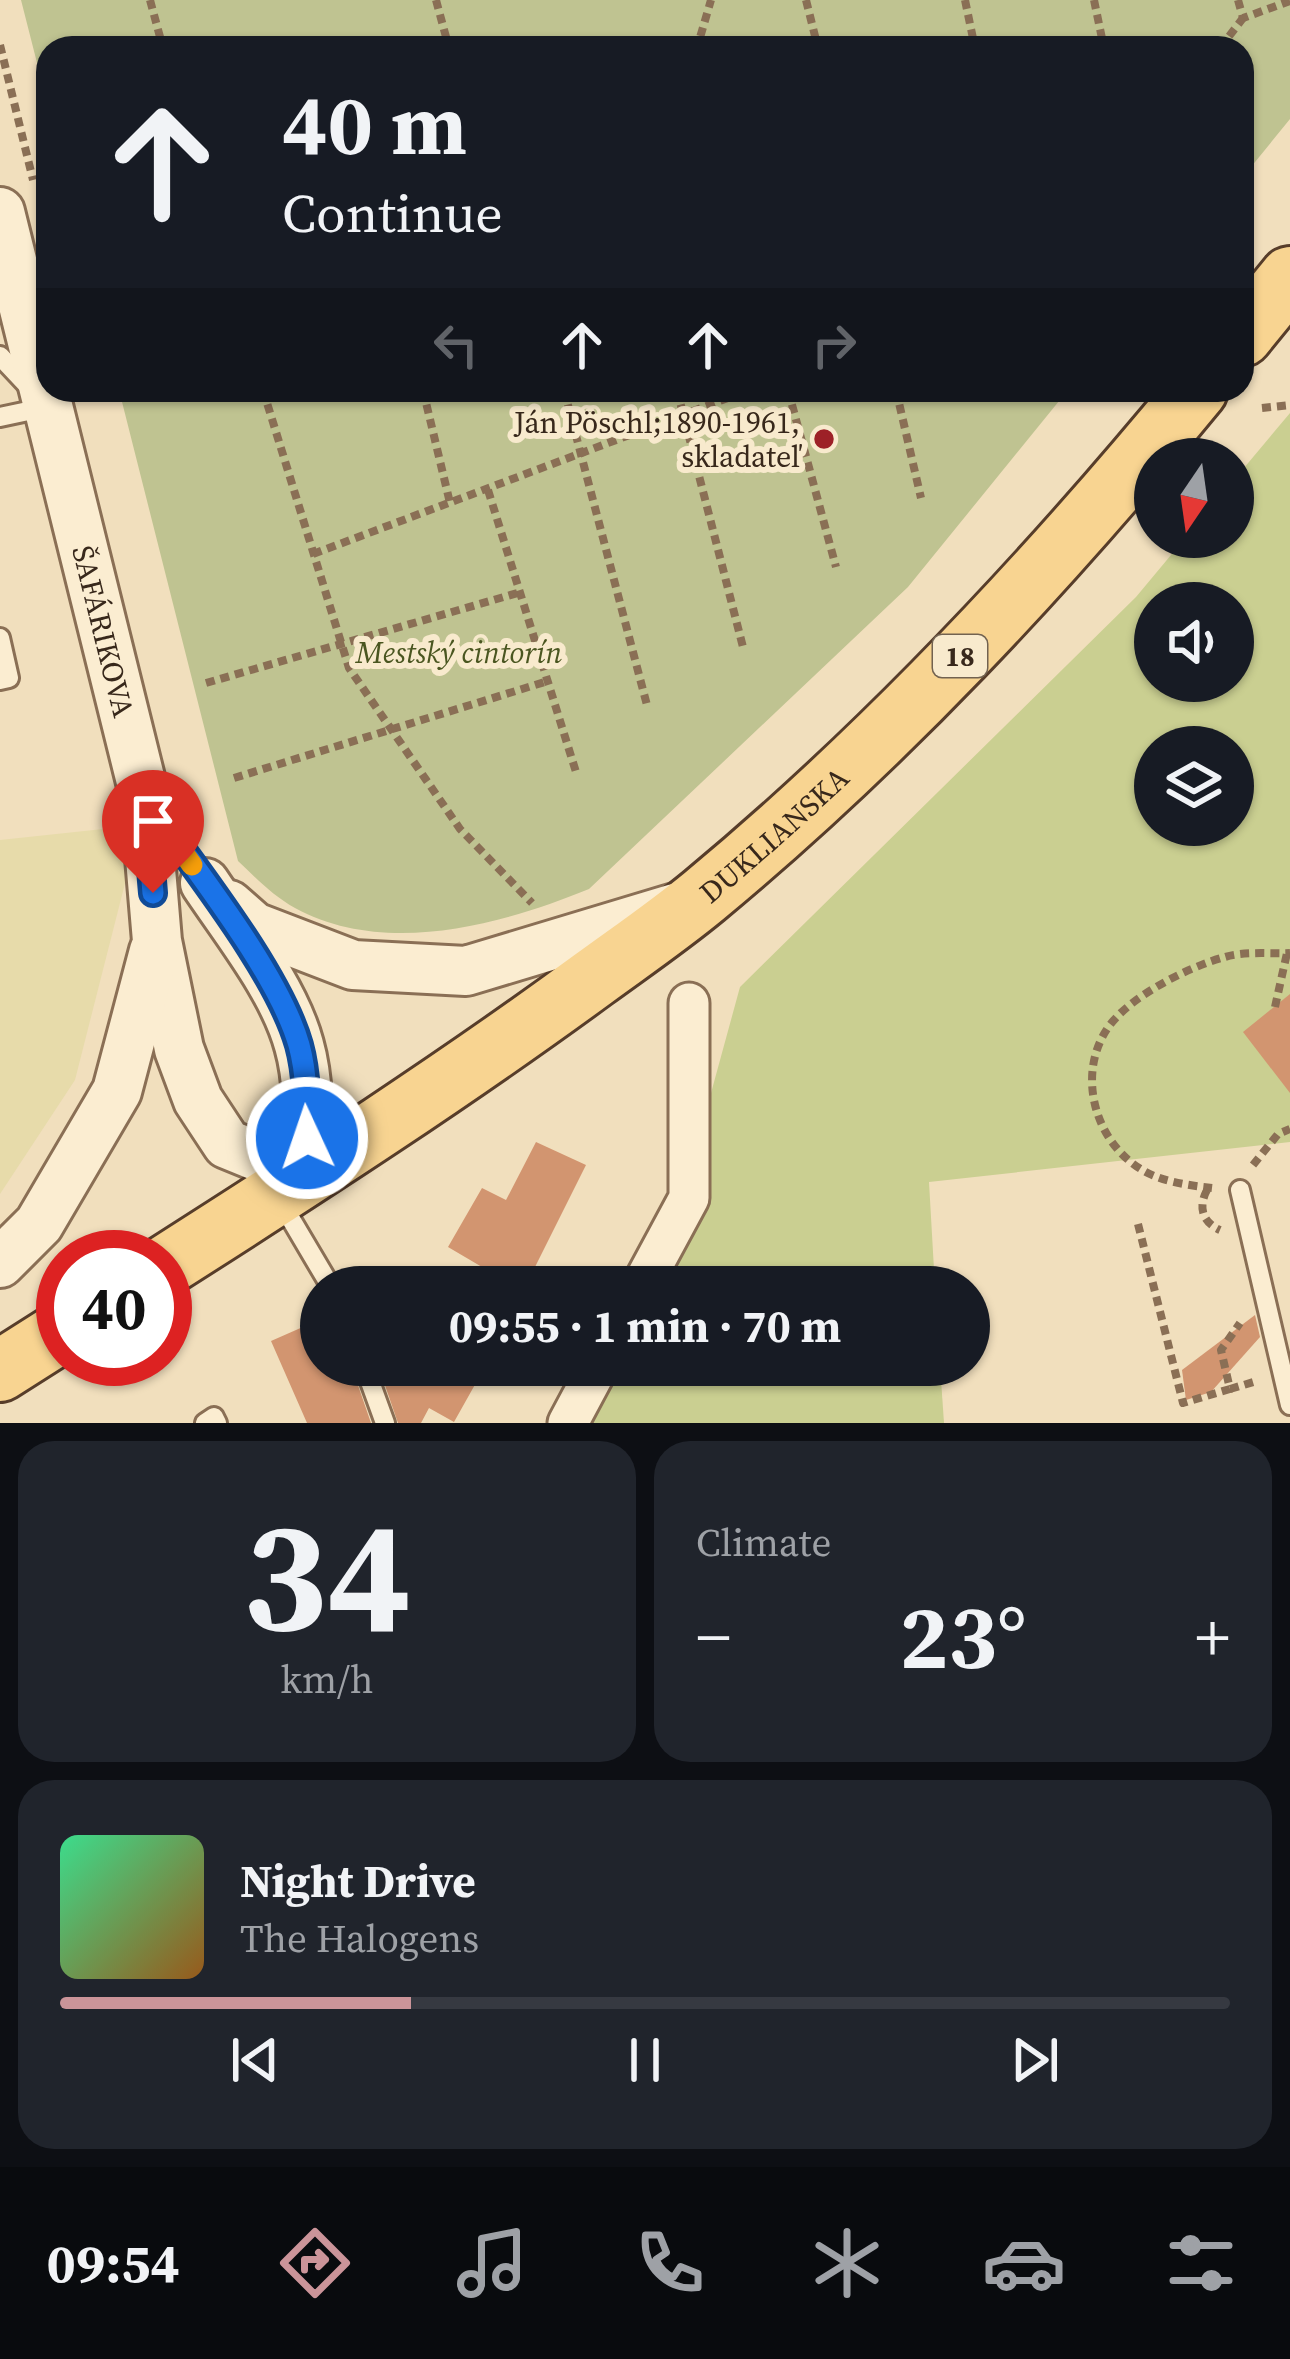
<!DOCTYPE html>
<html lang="en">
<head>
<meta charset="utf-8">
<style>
	:root { --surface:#171b24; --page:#20242c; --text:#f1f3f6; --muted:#9ea1a6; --line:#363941; --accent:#cb9499 }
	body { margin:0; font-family:"Source Serif 4",serif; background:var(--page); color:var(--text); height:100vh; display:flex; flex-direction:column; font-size:45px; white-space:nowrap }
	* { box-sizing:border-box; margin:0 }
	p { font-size:39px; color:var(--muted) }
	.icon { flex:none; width:66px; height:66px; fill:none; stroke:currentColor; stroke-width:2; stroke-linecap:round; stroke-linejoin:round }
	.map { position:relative; height:1423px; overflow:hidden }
	.details { display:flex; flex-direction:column; gap:18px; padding:18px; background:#0d0f14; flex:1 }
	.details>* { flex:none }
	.guide { position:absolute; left:36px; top:36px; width:1218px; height:366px; border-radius:36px; box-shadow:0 3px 9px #0004; background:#171b24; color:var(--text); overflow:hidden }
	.needle { width:78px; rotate:193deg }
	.buttons { position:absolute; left:1134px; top:438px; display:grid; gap:24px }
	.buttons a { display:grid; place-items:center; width:120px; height:120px; border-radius:50%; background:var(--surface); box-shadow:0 3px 9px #0004; font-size:60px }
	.speed { position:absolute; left:36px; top:1230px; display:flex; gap:24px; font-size:60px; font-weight:700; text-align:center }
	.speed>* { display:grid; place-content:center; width:156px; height:156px; border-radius:50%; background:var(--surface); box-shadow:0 3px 9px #0004; line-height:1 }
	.speed .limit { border:18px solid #d22; background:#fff; color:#111 }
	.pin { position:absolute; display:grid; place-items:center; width:102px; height:102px; color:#fff; margin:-123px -51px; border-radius:50% 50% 50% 0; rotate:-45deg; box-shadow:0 0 12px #0007 }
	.pin .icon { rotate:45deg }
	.me { position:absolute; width:132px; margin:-66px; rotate:357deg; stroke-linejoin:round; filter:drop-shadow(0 0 9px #0008) }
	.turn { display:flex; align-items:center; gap:42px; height:252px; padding:0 48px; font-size:54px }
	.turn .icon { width:156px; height:156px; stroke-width:2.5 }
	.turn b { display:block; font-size:84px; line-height:102px }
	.lanes { display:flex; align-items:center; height:114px; padding:0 48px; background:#0003; justify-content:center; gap:60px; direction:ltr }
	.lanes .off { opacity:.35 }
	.big { font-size:90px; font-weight:700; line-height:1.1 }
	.details .tile { flex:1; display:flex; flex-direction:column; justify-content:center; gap:18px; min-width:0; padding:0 42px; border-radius:36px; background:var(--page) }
	.details .dial { align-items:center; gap:0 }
	.dial b { font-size:156px; line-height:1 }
	.song { display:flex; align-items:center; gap:36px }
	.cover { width:144px; height:144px; border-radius:18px; background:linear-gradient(135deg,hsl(150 70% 55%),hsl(30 70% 35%)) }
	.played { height:12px; border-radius:6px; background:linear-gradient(90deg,var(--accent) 30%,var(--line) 30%) }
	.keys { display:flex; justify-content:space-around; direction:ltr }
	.heat { display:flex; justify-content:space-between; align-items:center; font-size:66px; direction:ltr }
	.details .tiles { flex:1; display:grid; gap:18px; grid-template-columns:1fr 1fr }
	.tile:last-child { grid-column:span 2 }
	.trip { position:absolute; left:300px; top:1266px; width:690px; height:120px; border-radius:60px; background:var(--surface); box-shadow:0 3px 9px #0004; font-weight:700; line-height:120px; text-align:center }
	.dock { display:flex; height:192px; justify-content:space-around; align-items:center; background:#090b0e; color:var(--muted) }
	.dock .icon { width:84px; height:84px }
	.dock .on { color:var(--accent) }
	.dock b { font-size:54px; color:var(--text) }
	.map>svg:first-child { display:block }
	.farmland { fill:#e7dbaa }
	.green { fill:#cacf91; fill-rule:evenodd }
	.cemetery { fill:#bfc391 }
	.building { fill:#d29570 }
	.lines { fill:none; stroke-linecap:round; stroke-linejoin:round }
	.service-casing { stroke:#8a6f55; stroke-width:24 }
	.minor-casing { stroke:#8a6f55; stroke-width:45 }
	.tertiary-casing { stroke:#8a6f55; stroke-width:54 }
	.primary-casing { stroke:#573d2a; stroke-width:66 }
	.path { stroke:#8a6f55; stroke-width:8; stroke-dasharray:9 6; stroke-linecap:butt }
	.service { stroke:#fbedd1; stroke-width:18 }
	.minor { stroke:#fbedd1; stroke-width:39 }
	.tertiary { stroke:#fbedd1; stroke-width:48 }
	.primary { stroke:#f8d491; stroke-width:60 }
	.route-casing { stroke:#114b97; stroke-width:30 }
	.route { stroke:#1a73e8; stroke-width:21 }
	.slow { stroke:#f59e0b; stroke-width:21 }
	.poi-dot { fill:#9d2127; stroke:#f8eacd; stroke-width:4.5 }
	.labels { text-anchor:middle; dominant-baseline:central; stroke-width:12; stroke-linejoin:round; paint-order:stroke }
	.shield { fill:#f8eacd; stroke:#726250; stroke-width:3 }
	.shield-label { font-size:27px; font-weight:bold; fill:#38281b }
	.poi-label { font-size:30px; fill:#38281b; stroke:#f8eacd; text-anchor:end }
	.street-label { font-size:30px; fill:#38281b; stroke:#f8eacd }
	.park-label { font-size:30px; font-style:italic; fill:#4a5620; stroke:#f8eacd }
</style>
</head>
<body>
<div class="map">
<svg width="1290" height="1423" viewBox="0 0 1290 1423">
	<rect width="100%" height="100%" fill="#f1dfbd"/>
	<polygon class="farmland" points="178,821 135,844 75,1080 0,1194 0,840"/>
	<g class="green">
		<path d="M1290,413v729l-361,40 6,105h-277l82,-300 396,-390 50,-60h47v-56zM1155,603h78v78h-78zM1155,747h78v78h-78z"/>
		<polygon points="617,1365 940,1365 944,1423 584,1423"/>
	</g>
	<g class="cemetery">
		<polygon points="21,0 1290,0 1290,119 1242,178 1242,48 48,48 48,106"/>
		<path d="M119,390h949l-160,197 -319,302c-88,36 -204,68 -294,19 -22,-12 -39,-30 -57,-47z"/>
	</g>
	<g class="building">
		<polygon points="1290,994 1290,1093 1243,1032"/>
		<polygon points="536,1142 586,1165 525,1287 471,1287 482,1267 448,1247 482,1188 506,1200"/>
		<polygon points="1255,1315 1260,1337 1211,1392 1186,1400 1182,1370"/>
		<polygon points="321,1319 321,1365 351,1365 371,1423 307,1423 271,1341"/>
		<polygon points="378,1365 486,1365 454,1422 429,1408 421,1423 398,1423"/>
	</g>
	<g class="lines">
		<g class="service-casing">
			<g id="service">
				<polyline points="0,356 32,390"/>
				<polyline points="0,417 47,407"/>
				<polyline points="0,638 9,678 0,680"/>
				<polyline points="1240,1190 1290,1405"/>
				<polyline points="279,1199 331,1287"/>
				<polyline points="364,1365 385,1423"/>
				<polyline points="205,1423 214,1417 217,1423"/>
			</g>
		</g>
		<g class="minor-casing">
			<g id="minor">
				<polyline points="641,1287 689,1198 689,1003"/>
				<polyline points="568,1423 599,1365"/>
			</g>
		</g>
		<g class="tertiary-casing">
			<g id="tertiary">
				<path id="s1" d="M0,212l145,586 12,143 22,108 19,51 29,44 79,32c1,-43 5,-89 -7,-131 -15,-56 -62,-114 -94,-162"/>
				<polyline points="229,905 254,927 353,965 466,971 675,908"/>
				<polyline points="0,1263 39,1224 117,1091 154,951"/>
			</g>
		</g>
		<g class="primary-casing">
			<g id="primary">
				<polyline points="1242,336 1290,277"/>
				<path id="s2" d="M165,1266c146,-93 290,-186 429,-288 37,-27 75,-53 110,-82 181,-150 343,-324 493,-506"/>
				<polyline points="0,1371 63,1331"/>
			</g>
		</g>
		<g class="path">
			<polyline points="150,0 163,48"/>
			<polyline points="436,0 449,48"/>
			<polyline points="806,0 818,48"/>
			<polyline points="965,0 975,48"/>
			<polyline points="1094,0 1104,48"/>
			<polyline points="1238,0 1243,18 1290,1"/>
			<polyline points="0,45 33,180"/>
			<polyline points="675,48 699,41 711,0"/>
			<polyline points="955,48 974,42"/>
			<polyline points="1220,48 1243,18"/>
			<polyline points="263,390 349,668 460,829 532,903"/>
			<polyline points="423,390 450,503"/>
			<polyline points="564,390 648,709"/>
			<polyline points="677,390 744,651"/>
			<polyline points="788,390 836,567"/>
			<polyline points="896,390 921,498"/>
			<polyline points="1262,408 1290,405"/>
			<polyline points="488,490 576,772"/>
			<polyline points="313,554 749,390"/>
			<polyline points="206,683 521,592"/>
			<polyline points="234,778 548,681"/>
			<polyline points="1275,1007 1287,953"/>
			<polyline points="1253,1165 1278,1134 1290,1129"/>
			<path d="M1212,1188c-18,-2 -39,-5 -55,-11 -57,-21 -84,-96 -50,-148 21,-32 81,-62 118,-72 20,-6 44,-3 65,-4"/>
			<path d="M1207,1190c-9,17 -5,32 13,40"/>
			<polyline points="1138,1224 1183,1403 1230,1389 1221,1350 1240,1323"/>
			<polyline points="1230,1389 1257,1381"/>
		</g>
		<use href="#service" class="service"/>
		<use href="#minor" class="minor"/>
		<use href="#tertiary" class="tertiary"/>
		<use href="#primary" class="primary"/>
	</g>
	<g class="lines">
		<g class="route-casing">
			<path id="route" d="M153,893l-8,-95c45,65 133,173 154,247 8,29 8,63 8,93"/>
		</g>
		<use href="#route" class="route"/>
		<polyline class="slow" points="146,812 145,798 192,865"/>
	</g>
	<circle class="poi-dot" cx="824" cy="439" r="12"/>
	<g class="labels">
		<rect class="shield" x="933" y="635" width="54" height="42" rx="9"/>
		<g class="shield-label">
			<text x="960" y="656">18</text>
		</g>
		<g class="poi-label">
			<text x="800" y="422">Ján Pöschl;1890-1961,<tspan x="800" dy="34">skladateľ</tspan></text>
		</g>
		<g class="street-label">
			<text stroke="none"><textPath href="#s1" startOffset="432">ŠAFÁRIKOVA</textPath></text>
			<text stroke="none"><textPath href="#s2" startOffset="747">DUKLIANSKA</textPath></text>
		</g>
		<g class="park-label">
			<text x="459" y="652">Mestský cintorín</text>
		</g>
	</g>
</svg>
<div class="buttons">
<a><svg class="needle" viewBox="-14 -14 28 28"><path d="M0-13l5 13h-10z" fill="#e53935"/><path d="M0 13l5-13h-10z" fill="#9ea1a6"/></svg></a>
<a><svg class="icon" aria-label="sound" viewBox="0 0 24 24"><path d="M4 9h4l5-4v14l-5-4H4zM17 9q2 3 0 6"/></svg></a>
<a><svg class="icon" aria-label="layers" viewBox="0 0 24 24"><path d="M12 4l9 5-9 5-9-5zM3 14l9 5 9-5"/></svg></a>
</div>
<div class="speed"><div class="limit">40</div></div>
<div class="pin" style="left:153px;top:893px;background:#d93025"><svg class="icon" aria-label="arrive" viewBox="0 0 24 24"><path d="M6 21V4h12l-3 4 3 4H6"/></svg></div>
<svg class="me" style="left:307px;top:1138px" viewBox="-20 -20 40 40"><circle r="17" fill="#1a73e8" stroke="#fff" stroke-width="3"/><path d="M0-11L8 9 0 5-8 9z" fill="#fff"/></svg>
<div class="trip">09:55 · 1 min · 70 m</div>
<div class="guide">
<div class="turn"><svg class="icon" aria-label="ahead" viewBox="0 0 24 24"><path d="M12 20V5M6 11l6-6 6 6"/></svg><div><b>40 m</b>Continue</div></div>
<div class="lanes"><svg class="icon off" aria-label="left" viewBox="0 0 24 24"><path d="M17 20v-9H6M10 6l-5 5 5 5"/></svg><svg class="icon" aria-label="ahead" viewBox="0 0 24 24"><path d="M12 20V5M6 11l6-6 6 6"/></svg><svg class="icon" aria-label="ahead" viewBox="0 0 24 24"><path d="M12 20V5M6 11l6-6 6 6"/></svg><svg class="icon off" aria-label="right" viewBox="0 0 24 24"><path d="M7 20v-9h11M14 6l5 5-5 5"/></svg></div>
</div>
</div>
<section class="details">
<div class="tiles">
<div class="tile dial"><b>34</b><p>km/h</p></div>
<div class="tile"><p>Climate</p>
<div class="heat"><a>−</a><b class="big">23°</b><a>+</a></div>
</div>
<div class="tile">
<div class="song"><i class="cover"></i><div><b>Night Drive</b><p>The Halogens</p></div></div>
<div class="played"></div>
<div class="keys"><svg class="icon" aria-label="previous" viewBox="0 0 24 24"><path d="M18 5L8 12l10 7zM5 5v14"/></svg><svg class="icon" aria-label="pause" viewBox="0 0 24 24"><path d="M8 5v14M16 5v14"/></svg><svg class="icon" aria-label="next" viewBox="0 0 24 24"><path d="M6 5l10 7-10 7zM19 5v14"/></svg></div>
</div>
</div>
</section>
<nav class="dock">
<b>09:54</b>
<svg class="icon on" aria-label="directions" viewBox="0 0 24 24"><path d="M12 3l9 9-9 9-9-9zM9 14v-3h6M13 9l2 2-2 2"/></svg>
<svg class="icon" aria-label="music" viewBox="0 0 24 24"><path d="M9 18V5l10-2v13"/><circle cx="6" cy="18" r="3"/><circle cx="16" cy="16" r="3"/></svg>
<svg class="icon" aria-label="phone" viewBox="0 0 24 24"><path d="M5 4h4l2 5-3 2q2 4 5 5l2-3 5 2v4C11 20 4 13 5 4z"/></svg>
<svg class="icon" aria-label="climate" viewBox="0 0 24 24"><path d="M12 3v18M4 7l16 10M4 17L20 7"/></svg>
<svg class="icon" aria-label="car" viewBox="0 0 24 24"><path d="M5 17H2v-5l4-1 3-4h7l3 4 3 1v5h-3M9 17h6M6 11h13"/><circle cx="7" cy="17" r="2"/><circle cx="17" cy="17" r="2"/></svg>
<svg class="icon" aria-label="filters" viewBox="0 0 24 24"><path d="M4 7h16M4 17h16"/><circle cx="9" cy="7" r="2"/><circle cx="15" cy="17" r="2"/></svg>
</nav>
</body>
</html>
